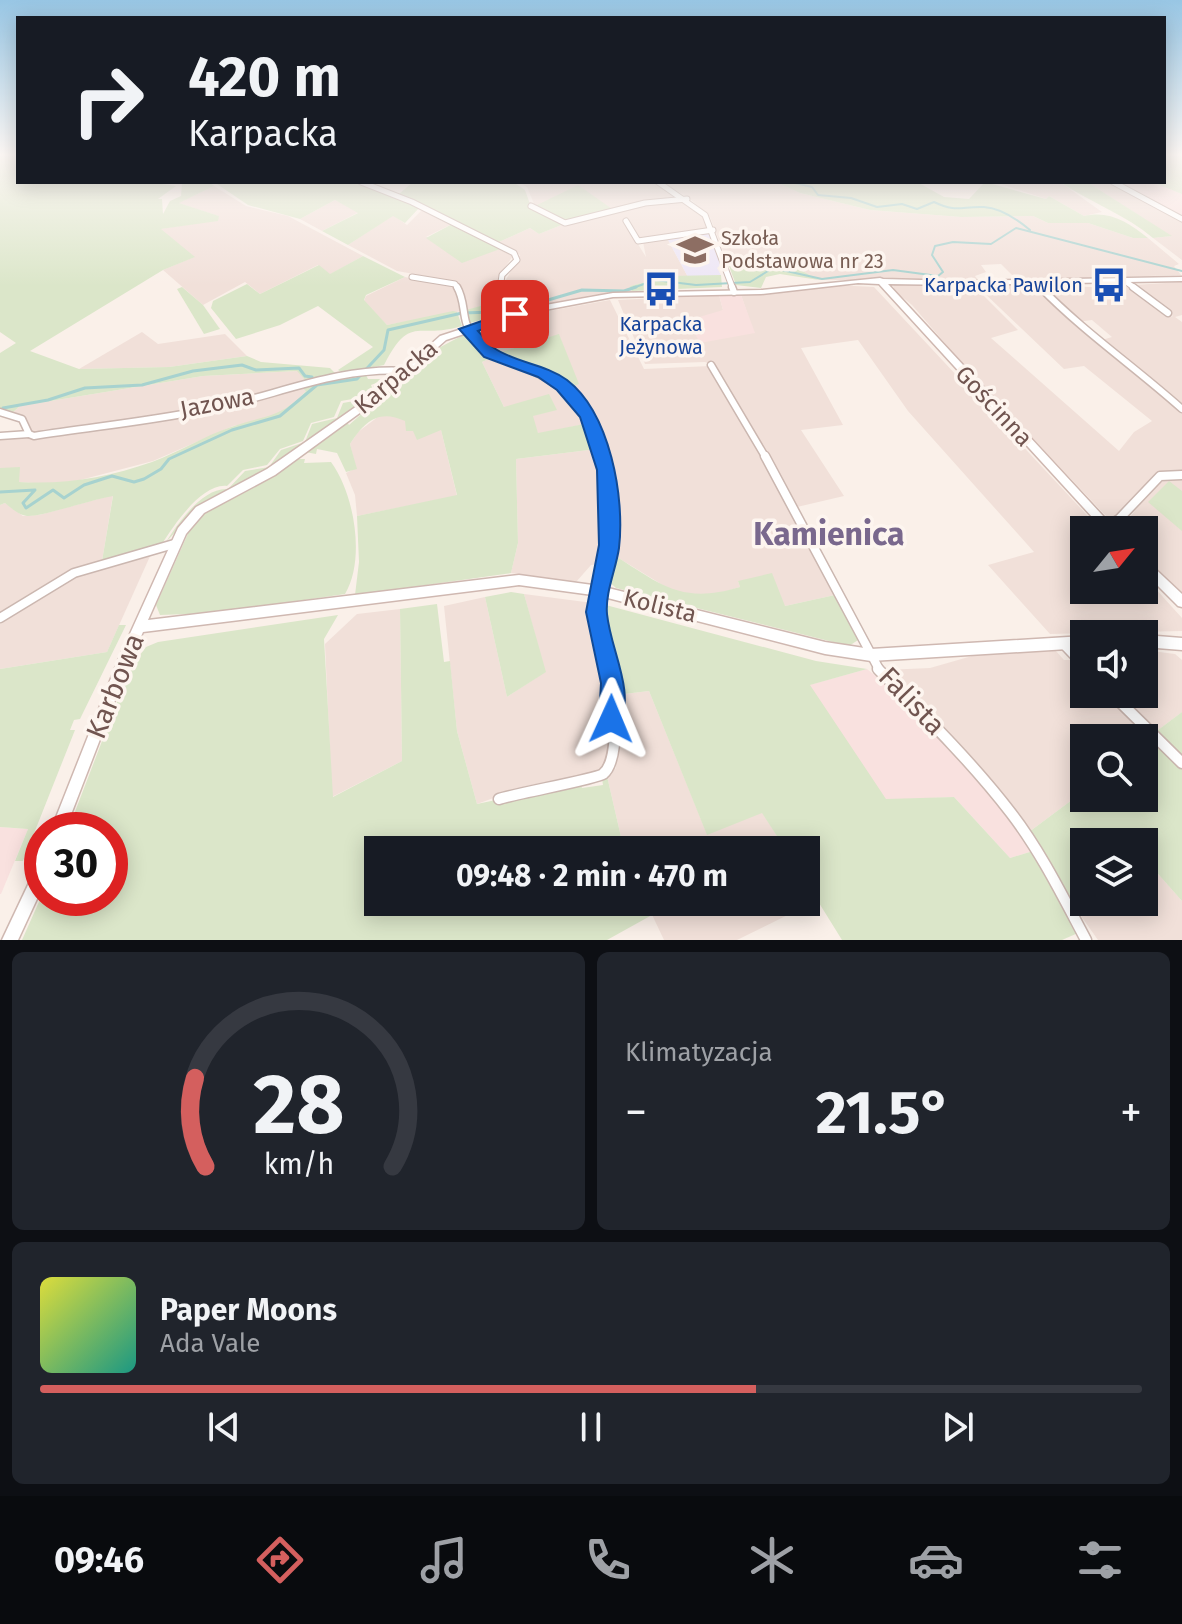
<!DOCTYPE html>
<html lang="pl">
<head>
<meta charset="utf-8">
<style>
	:root { --surface:#171b24; --page:#20242c; --text:#f1f3f6; --muted:#9ea1a6; --line:#363941; --accent:#d45f5e }
	body { margin:0; font-family:"Fira Sans",sans-serif; background:var(--page); color:var(--text); height:100vh; display:flex; flex-direction:column; font-size:30px; white-space:nowrap }
	* { box-sizing:border-box; margin:0 }
	p { font-size:26px; color:var(--muted) }
	.icon { flex:none; width:44px; height:44px; fill:none; stroke:currentColor; stroke-width:2; stroke-linecap:round; stroke-linejoin:round }
	.map { position:relative; height:940px; overflow:hidden }
	.drawer { display:flex; flex-direction:column; gap:12px; padding:12px; background:#0d0f14; flex:1 }
	.drawer>* { flex:none }
	.top-card { position:absolute; left:16px; top:16px; width:1150px; height:168px; border-radius:0px; box-shadow:0 4px 20px #0003; background:#171b24; color:var(--text); overflow:hidden }
	.needle { width:52px; rotate:60deg }
	.buttons { position:absolute; left:1070px; top:516px; display:grid; gap:16px }
	.buttons a { display:grid; place-items:center; width:88px; height:88px; border-radius:0px; background:var(--surface); box-shadow:0 4px 20px #0003; font-size:40px }
	.speed { position:absolute; left:24px; top:812px; display:flex; gap:16px; font-size:40px; font-weight:700; text-align:center }
	.speed>* { display:grid; place-content:center; width:104px; height:104px; border-radius:50%; background:var(--surface); box-shadow:0 4px 20px #0003; line-height:1 }
	.speed .limit { border:12px solid #d22; background:#fff; color:#111 }
	.pin { position:absolute; display:grid; place-items:center; width:68px; height:68px; color:#fff; margin:-34px; border-radius:16px; box-shadow:0 4px 12px #0006 }
	.me { position:absolute; width:88px; margin:-44px; rotate:1deg; stroke-linejoin:round; filter:drop-shadow(0 0 6px #0008) }
	.turn { display:flex; align-items:center; gap:28px; height:168px; padding:0 40px; font-size:36px }
	.turn .icon { width:104px; height:104px; stroke-width:2.5 }
	.turn b { display:block; font-size:56px; line-height:68px }
	.big { font-size:60px; font-weight:700; line-height:1.1 }
	.drawer .widget { flex:1; display:flex; flex-direction:column; justify-content:center; gap:12px; min-width:0; padding:0 28px; border-radius:12px; background:var(--page) }
	.drawer .dial { align-items:center; gap:0 }
	.dial svg { height:208px; overflow:visible; fill:none; stroke:var(--line); stroke-width:7; stroke-linecap:round; text-anchor:middle }
	.dial text { fill:var(--text); stroke:none }
	.song { display:flex; align-items:center; gap:24px }
	.cover { width:96px; height:96px; border-radius:12px; background:linear-gradient(135deg,hsl(60 70% 55%),hsl(170 70% 35%)) }
	.played { height:8px; border-radius:4px; background:linear-gradient(90deg,var(--accent) 65%,var(--line) 65%) }
	.keys { display:flex; justify-content:space-around; direction:ltr }
	.heat { display:flex; justify-content:space-between; align-items:center; font-size:44px; direction:ltr }
	.drawer .tiles { flex:1; display:grid; gap:12px; grid-template-columns:1fr 1fr }
	.widget:last-child { grid-column:span 2 }
	.trip { position:absolute; left:364px; top:836px; width:456px; height:80px; border-radius:0px; background:var(--surface); box-shadow:0 4px 20px #0003; font-weight:700; line-height:80px; text-align:center }
	.tabs { display:flex; height:128px; justify-content:space-around; align-items:center; background:#090b0e; color:var(--muted) }
	.tabs .icon { width:56px; height:56px }
	.tabs .selected { color:var(--accent) }
	.tabs b { font-size:36px; color:var(--text) }
	.map>svg:first-child { display:block }
	.residential { fill:#f1e0d9 }
	.commercial { fill:#f9e1df }
	.education { fill:#ede6f6 }
	.green { fill:#dbe6c9 }
	.lines { fill:none; stroke-linecap:round; stroke-linejoin:round }
	.stream-far1 { stroke:#a7d2cf; stroke-width:2 }
	.stream { stroke:#a7d2cf; stroke-width:3 }
	.street-far3-casing { stroke:#cbb7b0; stroke-width:7 }
	.street-far2-casing { stroke:#cbb7b0; stroke-width:9 }
	.street-far1-casing { stroke:#cbb7b0; stroke-width:11 }
	.street-casing { stroke:#cbb7b0; stroke-width:13 }
	.secondary-casing { stroke:#cfb8b1; stroke-width:3 }
	.street-far3 { stroke:#fff; stroke-width:5 }
	.street-far2 { stroke:#fff; stroke-width:6 }
	.street-far1 { stroke:#fff; stroke-width:8 }
	.street { stroke:#fff; stroke-width:10 }
	.secondary { fill:#fff; fill-rule:evenodd }
	.route { fill:#1a73e8; stroke:#114b97; stroke-width:2 }
	.labels { text-anchor:middle; dominant-baseline:central; stroke-width:7; stroke-linejoin:round; paint-order:stroke }
	.far-education-label { font-size:20px; fill:#785e54; stroke:#fdf5ef; text-anchor:start }
	.far-transit-label { font-size:20px; fill:#164399; stroke:#fdf5ef; text-anchor:end }
	.street-label { font-size:24px; fill:#715550; stroke:#fdf5ef }
	.near-street-label { font-size:28px; fill:#715550; stroke:#fdf5ef }
	.district-label { font-size:32px; font-weight:bold; fill:#79688d; stroke:#fdf5ef }
</style>
</head>
<body>
<div class="map">
<svg width="1182" height="940" viewBox="0 0 1182 940">
	<rect width="100%" height="100%" fill="#faf0e9"/>
	<g class="residential">
		<polygon points="518,182 653,182 681,198 615,211 535,206 527,187"/>
		<polygon points="661,182 776,182 800,193 870,210 961,217 1033,216 1048,223 1088,223 1133,238 1148,238 1179,264 1174,266 1181,275 1017,280 1001,264 981,265 986,272 975,276 978,280 819,280 795,267 791,258 729,266 710,217 689,198"/>
		<polygon points="995,182 1060,182 1102,212 1084,216 1049,196 1046,199"/>
		<polygon points="1087,182 1111,182 1182,219 1182,260 1153,238 1171,236"/>
		<polygon points="214,186 246,206 288,216 363,256 329,275 318,265 260,294 245,282 203,305 163,270 194,257 160,229 218,220 218,216 178,203"/>
		<polygon points="335,200 359,212 322,231 300,219"/>
		<polygon points="683,201 700,212 709,229 636,241 646,257 643,242 667,238 689,279 669,276 630,286 632,291 592,295 528,308 504,283 520,255 499,242 530,228 539,234 564,224 640,205"/>
		<polygon points="423,209 454,223 426,237 500,249 513,256 498,277 509,298 468,310 460,287 442,279 397,271 348,245 393,215 407,225"/>
		<polygon points="405,277 457,287 462,311 387,325 364,301 366,296"/>
		<polygon points="1182,282 1182,315 1175,317 1182,322 1182,407 1102,340 1112,337 1092,320 1077,322 1042,285 1113,288 1127,285 1170,317 1173,316 1133,285"/>
		<polygon points="898,283 975,287 1018,330 991,338 1119,451 1134,432 1152,421 1084,366 1064,369 978,287 1035,285 1074,324 1182,412 1182,474 1163,474 1118,515 1113,518 1106,516 969,371 912,305 896,292 893,286"/>
		<polygon points="835,285 874,287 1101,530 1084,530 1084,590 1144,590 1144,576 1182,618 1182,631 1050,634 988,565 1034,552 908,411 858,340 801,348 843,425 801,430 844,496 797,507 713,365 705,362 645,364 618,300 719,295 723,310 693,330 754,333 741,295"/>
		<polygon points="610,300 644,369 710,366 794,509 835,595 785,606 738,581 740,587 711,596 674,592 612,554 611,489 593,423 574,386 578,384 559,335 495,354 472,331 527,315"/>
		<polygon points="142,332 158,344 225,334 247,356 169,367 79,369"/>
		<polygon points="493,357 550,377 563,387 589,423 538,434 532,416 504,407 482,362"/>
		<polygon points="298,371 306,381 223,405 52,432 32,433 23,418 12,413 20,406 203,376"/>
		<polygon points="300,386 307,390 291,407 268,419 233,426 153,461 61,485 19,482 0,468 0,437 180,414"/>
		<polygon points="383,413 441,430 457,496 357,516 355,495 346,473 356,468 350,444 358,432"/>
		<polygon points="597,449 606,497 601,564 591,565 576,582 511,573 518,543 516,459"/>
		<polygon points="1182,476 1182,594 1144,557 1144,530 1120,530 1158,481"/>
		<polygon points="113,495 102,561 46,585 0,616 0,505 5,503 23,516 39,515"/>
		<polygon points="151,554 107,652 0,669 0,621 75,575"/>
		<polygon points="524,594 593,603 593,626 611,694 609,758 603,770 597,772 526,786 477,804 457,731 444,606 485,597 507,697 545,672"/>
		<polygon points="400,609 402,761 332,797 325,644 357,614"/>
		<polygon points="1144,650 1175,654 1182,660 1182,712 1154,733 1115,694 1144,694"/>
		<polygon points="1056,651 1064,660 1074,660 1084,670 1084,694 1109,694 1152,736 1144,742 1144,738 1084,738 1084,791 1029,832 884,670 930,668 979,654"/>
		<polygon points="649,691 707,834 762,812 786,850 624,850 607,776 616,768 616,695"/>
		<polygon points="1144,858 1182,901 1182,940 1098,940 1074,906 1084,898 1084,902 1144,902"/>
		<polygon points="806,882 818,900 737,940 664,940 646,902 806,902"/>
	</g>
	<g class="commercial">
		<polygon points="1114,182 1152,182 1182,194 1182,218"/>
		<polygon points="719,295 741,295 755,333 700,343 693,330 702,326 696,318 723,310"/>
		<polygon points="867,669 905,700 980,778 1033,851 1010,858 954,797 886,800 809,685"/>
		<polygon points="0,827 28,829 1,894 0,894"/>
	</g>
	<polygon class="education" points="711,233 722,263 717,268 721,275 689,279 667,238"/>
	<g class="green">
		<polygon points="0,154 18,154 18,182 149,182 176,186 158,199 162,199 163,214 170,201 181,196 182,184 209,182 214,186 179,203 219,216 218,221 161,229 195,257 163,270 30,351 79,369 169,367 247,356 261,362 330,368 336,374 306,381 297,371 203,376 20,406 12,413 0,410 0,353 16,343 0,332"/>
		<polygon points="1164,154 1182,154 1182,194 1152,182 1164,182"/>
		<polygon points="214,182 357,182 419,208 405,223 393,216 348,245 322,231 358,213 335,200 300,219 248,205"/>
		<polygon points="413,182 513,182 525,190 531,207 564,224 539,234 530,228 499,242 399,194"/>
		<path d="M776,182h141l27,15 25,2 16,-17 61,17 3,-3 35,20c25,-6 44,6 64,22h-15l-45,-15h-40l-15,-7 -72,1 -91,-7 -70,-17z"/>
		<path d="M1060,182h27l85,54 -19,2c-27,-23 -63,-36 -93,-56z"/>
		<polygon points="578,185 615,211 562,222 535,206"/>
		<polygon points="454,223 500,249 462,263 426,238"/>
		<path d="M363,256l42,21 -39,18 -2,5 23,25 66,-14 4,1 5,14c-46,14 -51,-13 -78,39l-41,8 -5,-3 35,-23 -55,-41 -38,19 -44,14 -25,-31 2,-7 34,-17 13,10 59,-29 11,9z"/>
		<polygon points="792,258 795,267 819,280 780,274 766,277 761,288 736,285 729,266"/>
		<polygon points="721,275 722,287 632,291 630,286 669,276"/>
		<polygon points="182,287 203,305 220,329 204,334 177,289"/>
		<polygon points="509,298 517,309 467,324 466,310"/>
		<path d="M467,333l26,24 -11,5 22,45 45,-13 8,16 -24,6 5,17 51,-10 8,26 -81,10 2,84 -7,30 -156,22 4,-33 -2,-46 100,-21 -16,-65 -24,10 -4,-9h-7l-1,-10c-26,-12 -40,0 -55,23l7,25 -11,3 -9,-19 -20,-4 -1,5 -11,-2 42,-30 2,3 82,-73z"/>
		<polygon points="559,334 579,384 574,386 581,400 553,376 495,354"/>
		<path d="M394,371l1,5 -10,10 -127,90 -58,30 -34,36c12,-19 37,-55 62,-53l17,-18 24,-4 12,-17 24,-8 7,-18 25,-6 6,-15 22,-4 4,-7 7,-1 -3,-5 21,-11z"/>
		<path d="M366,375l2,4h18l-15,6 2,5 -6,1 -3,6 -23,4 -7,16 -23,6 -8,18 -23,8 -13,16 -24,5 -16,16c-25,-3 -53,39 -65,58l-60,17 11,-65c-19,3 -72,21 -86,20 -8,-1 -16,-8 -22,-13l-5,2v-37l20,-1 -1,15c46,3 90,-5 133,-20 27,-10 52,-26 79,-35 33,-12 49,-8 75,-36l-6,-5z"/>
		<path d="M299,459h6l-1,4 27,-1c23,31 35,97 14,132l-129,19 -56,2 -4,-10 34,-76 15,-16z"/>
		<polygon points="1169,481 1182,491 1182,531 1148,502"/>
		<path d="M612,554c49,30 68,51 128,33l-2,-6 34,-8 13,33 50,-11 23,45 -9,6 -233,-58 -9,-8z"/>
		<polygon points="511,592 524,594 546,672 507,697 485,597"/>
		<polygon points="437,604 444,662 450,661 457,731 477,804 580,782 582,788 603,785 602,779 607,776 624,850 378,850 378,902 646,902 652,915 607,940 22,940 42,895 42,898 110,898 110,830 68,830 130,668 146,647 158,642 338,615 324,639 333,797 402,761 400,609"/>
		<polygon points="602,604 816,661 867,669 810,685 886,799 954,797 1010,858 1033,851 1078,933 1062,940 842,940 806,882 806,850 786,850 762,813 707,835 649,691 616,695 602,634"/>
		<polygon points="119,625 126,625 80,719 74,720 70,730 75,730 23,861 15,861 28,829 0,827 0,669 107,652"/>
		<polygon points="1182,712 1182,760 1154,733"/>
		<polygon points="1152,736 1182,766 1182,901 1144,858 1144,842 1084,842 1084,898 1074,906 1029,832 1084,791 1084,798 1144,798 1144,742"/>
	</g>
	<g class="lines">
		<g class="stream-far1">
			<path d="M791,182l21,5 6,8 33,3 26,9 25,-3 15,5 17,-7c23,11 27,4 50,5 16,1 34,13 46,23"/>
			<polyline points="630,289 655,280 696,285 750,282 773,268 822,279 893,270 938,276 943,272 932,255 935,246 953,242 991,244 1016,228 1182,271"/>
		</g>
		<g class="stream">
			<polyline points="3,408 48,400 85,388 142,385 193,371 242,365 256,370 299,368 305,376 312,377"/>
			<polyline points="0,492 35,490 23,503 26,508 53,490 64,498 84,485 112,476 134,482 144,479 161,469 169,459 232,430 280,416 317,385 357,379 384,350 388,330 462,313 494,312 509,304 548,300 582,290 624,291 636,287"/>
		</g>
		<g class="street-far3-casing">
			<g id="street-far3">
				<polyline points="361,182 412,202 514,253 517,260 502,275 501,282 506,289"/>
				<polyline points="658,182 705,215 733,289"/>
				<polyline points="1113,182 1182,219"/>
				<polyline points="531,206 565,223 645,203 687,199"/>
				<polyline points="626,221 638,241 713,230"/>
				<polyline points="412,277 455,284 458,289"/>
				<polyline points="1125,281 1136,289"/>
				<polyline points="1035,282 1042,289"/>
			</g>
		</g>
		<g class="street-far2-casing">
			<g id="street-far2">
				<path d="M457,287c10,17 3,34 17,50 13,14 31,22 48,29 43,19 71,44 82,92"/>
				<polyline points="505,287 523,312"/>
				<polyline points="732,287 734,292"/>
				<path d="M1040,287c44,45 95,80 142,122"/>
				<polyline points="1133,287 1168,313"/>
				<polyline points="711,365 766,458"/>
				<path d="M0,412l22,7 7,15 5,2c63,-10 128,-16 190,-30 60,-14 118,-39 181,-35"/>
				<polyline points="0,436 29,434"/>
			</g>
		</g>
		<g class="street-far1-casing">
			<g id="street-far1">
				<polyline points="604,456 610,527 596,616 610,671"/>
				<polyline points="765,456 880,671"/>
				<polyline points="1107,526 1119,519 1160,476 1182,475"/>
				<polyline points="0,618 74,573 174,544"/>
				<polyline points="1062,643 1084,666"/>
			</g>
		</g>
		<g class="street-casing">
			<g id="street">
				<path d="M878,669c47,47 93,92 133,144 30,39 52,84 75,127"/>
				<polyline points="1112,694 1182,763"/>
				<path d="M499,799c19,-6 97,-20 104,-25 18,-14 12,-84 6,-105"/>
			</g>
		</g>
		<g class="secondary-casing">
			<g id="secondary">
				<polygon points="1182,277 1182,281 959,285 888,284 1116,530 1104,530 879,284 858,283 761,294 613,297 524,314 446,340 383,396 275,475 204,513 186,534 148,620 519,575 600,586 825,642 871,649 1084,636 1084,648 871,661 825,654 600,596 519,585 143,632 131,659 65,830 51,830 119,658 178,528 196,507 267,469 377,392 440,336 523,309 613,293 761,290 880,278 883,279 959,281"/>
				<polygon points="1144,560 1148,562 1182,594 1182,607 1178,606 1144,572"/>
				<polygon points="1144,635 1182,638 1182,650 1144,647"/>
				<polygon points="42,864 42,888 18,940 2,940 37,866"/>
			</g>
		</g>
		<use href="#street-far3" class="street-far3"/>
		<use href="#street-far2" class="street-far2"/>
		<use href="#street-far1" class="street-far1"/>
		<use href="#street" class="street"/>
		<use href="#secondary" class="secondary"/>
	</g>
	<linearGradient id="sky" x2="0" y2="1"><stop stop-color="#98c6e4"/><stop offset="0.54" stop-color="#fdf8f5"/><stop offset="1" stop-color="#fdf8f5" stop-opacity="0"/></linearGradient>
	<rect width="1182" height="286" fill="url(#sky)"/>
	<path class="route" d="M510,311l13,3 -45,17c5,5 10,13 16,17 22,15 51,16 73,32 43,33 58,117 52,168 -3,21 -14,45 -12,66 4,38 28,75 13,113l-9,4 -8,-4 -4,-8 2,-36 -15,-71 13,-67 -2,-75 -17,-53 -23,-27 -19,-13 -54,-20 -25,-28z"/>
	<defs>
		<g id="school-bare" transform="scale(2.76)"><path d="M0-5L7-2L0 1L-7-2ZM-4 1L0 2.5L4 1V4Q0 6-4 4Z" fill="#8d6e63" stroke="#fdf5ef" stroke-width="2.5" paint-order="stroke"/></g>
		<g id="bus-bare" transform="scale(2.76)"><path d="M-5-6H5V4H4V6H2V4H-2V6H-4V4H-5ZM-3.5-4V0h7V-4ZM-3.5 1.2v1.5H-2V1.2ZM2 1.2v1.5H3.5V1.2Z" fill="#1a4fb4" stroke="#fdf5ef" stroke-width="2.5" paint-order="stroke"/></g>
	</defs>
	<g fill-rule="evenodd">
		<use href="#school-bare" x="695" y="250"/>
		<use href="#bus-bare" x="1109" y="285"/>
		<use href="#bus-bare" x="661" y="289"/>
	</g>
	<g class="labels">
		<g class="far-education-label">
			<text x="721" y="238">Szkoła<tspan x="721" dy="23">Podstawowa nr 23</tspan></text>
		</g>
		<g class="far-transit-label">
			<text x="1083" y="285">Karpacka Pawilon</text>
			<text x="661" y="324" text-anchor="middle">Karpacka<tspan x="661" dy="23">Jeżynowa</tspan></text>
		</g>
		<g class="street-label">
			<text transform="translate(396 377) rotate(-40)">Karpacka</text>
			<text transform="translate(217 403) rotate(-11)">Jazowa</text>
			<text transform="translate(994 406) rotate(47)">Gościnna</text>
			<text transform="translate(660 606) rotate(14)">Kolista</text>
		</g>
		<g class="near-street-label">
			<text transform="translate(115 686) rotate(-68)">Karbowa</text>
			<text transform="translate(912 701) rotate(46)">Falista</text>
		</g>
		<g class="district-label">
			<text x="829" y="534">Kamienica</text>
		</g>
	</g>
</svg>
<div class="buttons">
<a><svg class="needle" viewBox="-14 -14 28 28"><path d="M0-13l5 13h-10z" fill="#e53935"/><path d="M0 13l5-13h-10z" fill="#9ea1a6"/></svg></a>
<a><svg class="icon" aria-label="sound" viewBox="0 0 24 24"><path d="M4 9h4l5-4v14l-5-4H4zM17 9q2 3 0 6"/></svg></a>
<a><svg class="icon" aria-label="search" viewBox="0 0 24 24"><circle cx="10" cy="10" r="6"/><path d="M15 15l6 6"/></svg></a>
<a><svg class="icon" aria-label="layers" viewBox="0 0 24 24"><path d="M12 4l9 5-9 5-9-5zM3 14l9 5 9-5"/></svg></a>
</div>
<div class="speed"><div class="limit">30</div></div>
<div class="pin" style="left:515px;top:314px;background:#d93025"><svg class="icon" aria-label="arrive" viewBox="0 0 24 24"><path d="M6 21V4h12l-3 4 3 4H6"/></svg></div>
<svg class="me" style="left:611px;top:719px" viewBox="-20 -20 40 40"><path d="M0-17L14 15 0 8-14 15z" fill="#1a73e8" stroke="#fff" stroke-width="4"/></svg>
<div class="trip">09:48 · 2 min · 470 m</div>
<div class="top-card">
<div class="turn"><svg class="icon" aria-label="right" viewBox="0 0 24 24"><path d="M7 20v-9h11M14 6l5 5-5 5"/></svg><div><b>420 m</b>Karpacka</div></div>
</div>
</div>
<section class="drawer">
<div class="tiles">
<div class="widget dial"><svg viewBox="0 0 100 80">
<path d="M14 69A42 42 0 1 1 86 69"/>
<path d="M14 69A42 42 0 0 1 10 35" stroke="#d45f5e"/>
<text x="50" y="56" font-size="32" font-weight="700">28</text>
<text x="50" y="72" font-size="11">km/h</text>
</svg></div>
<div class="widget"><p>Klimatyzacja</p>
<div class="heat"><a>−</a><b class="big">21.5°</b><a>+</a></div>
</div>
<div class="widget">
<div class="song"><i class="cover"></i><div><b>Paper Moons</b><p>Ada Vale</p></div></div>
<div class="played"></div>
<div class="keys"><svg class="icon" aria-label="previous" viewBox="0 0 24 24"><path d="M18 5L8 12l10 7zM5 5v14"/></svg><svg class="icon" aria-label="pause" viewBox="0 0 24 24"><path d="M8 5v14M16 5v14"/></svg><svg class="icon" aria-label="next" viewBox="0 0 24 24"><path d="M6 5l10 7-10 7zM19 5v14"/></svg></div>
</div>
</div>
</section>
<nav class="tabs">
<b>09:46</b>
<svg class="icon selected" aria-label="directions" viewBox="0 0 24 24"><path d="M12 3l9 9-9 9-9-9zM9 14v-3h6M13 9l2 2-2 2"/></svg>
<svg class="icon" aria-label="music" viewBox="0 0 24 24"><path d="M9 18V5l10-2v13"/><circle cx="6" cy="18" r="3"/><circle cx="16" cy="16" r="3"/></svg>
<svg class="icon" aria-label="phone" viewBox="0 0 24 24"><path d="M5 4h4l2 5-3 2q2 4 5 5l2-3 5 2v4C11 20 4 13 5 4z"/></svg>
<svg class="icon" aria-label="climate" viewBox="0 0 24 24"><path d="M12 3v18M4 7l16 10M4 17L20 7"/></svg>
<svg class="icon" aria-label="car" viewBox="0 0 24 24"><path d="M5 17H2v-5l4-1 3-4h7l3 4 3 1v5h-3M9 17h6M6 11h13"/><circle cx="7" cy="17" r="2"/><circle cx="17" cy="17" r="2"/></svg>
<svg class="icon" aria-label="filters" viewBox="0 0 24 24"><path d="M4 7h16M4 17h16"/><circle cx="9" cy="7" r="2"/><circle cx="15" cy="17" r="2"/></svg>
</nav>
</body>
</html>
